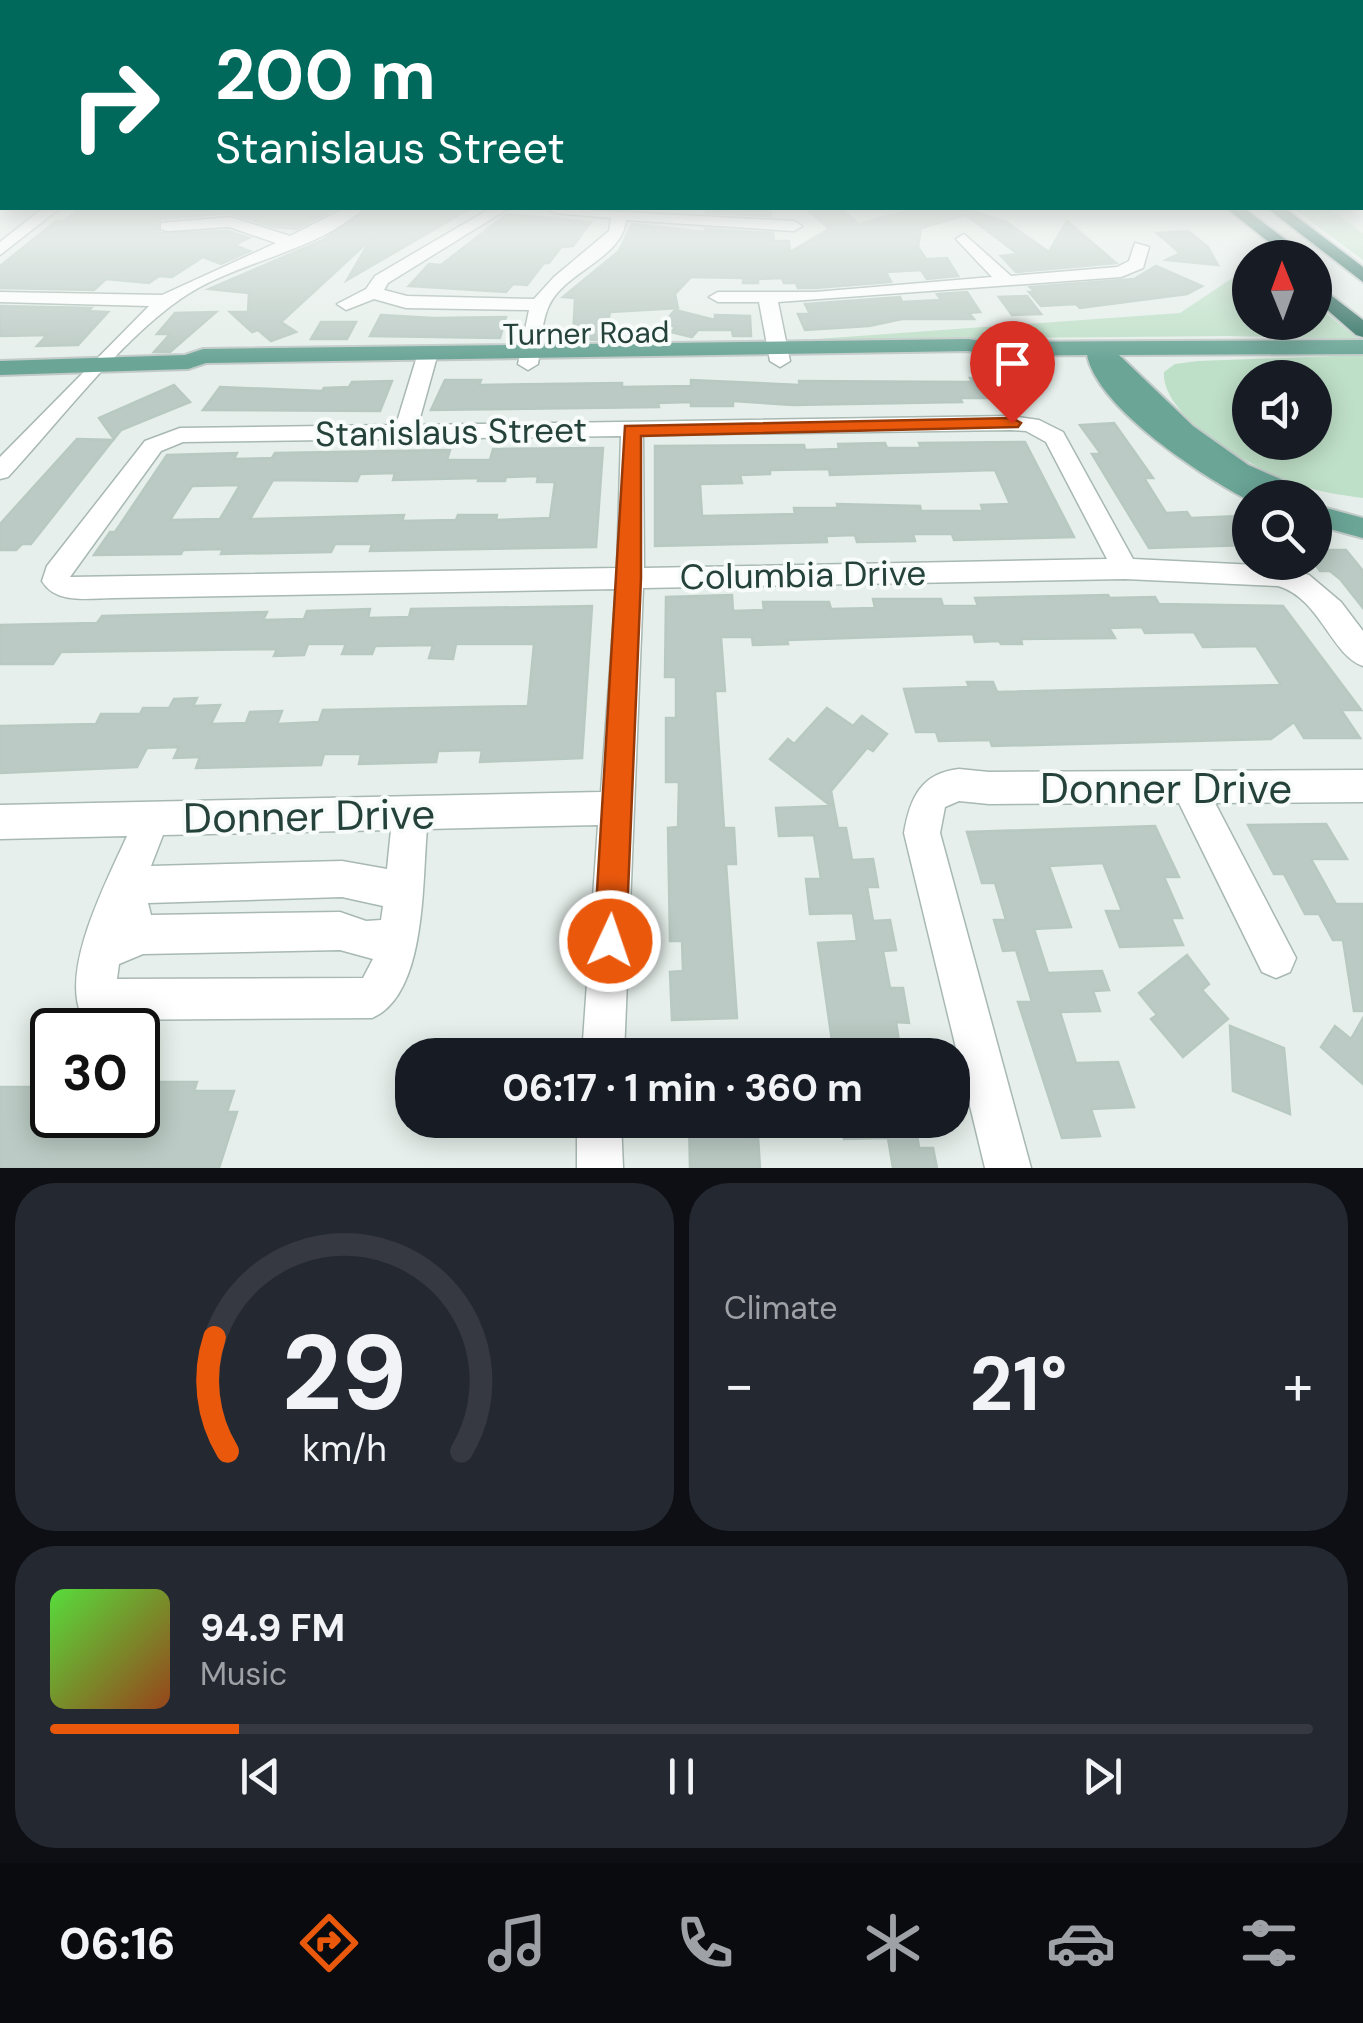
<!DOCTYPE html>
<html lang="en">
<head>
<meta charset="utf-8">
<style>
	:root { --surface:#171b24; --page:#242831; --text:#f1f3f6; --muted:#9ea1a6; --line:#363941; --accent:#ea580c }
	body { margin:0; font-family:"DM Sans",sans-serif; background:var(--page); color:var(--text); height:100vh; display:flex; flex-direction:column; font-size:38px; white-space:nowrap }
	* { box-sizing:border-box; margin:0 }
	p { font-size:32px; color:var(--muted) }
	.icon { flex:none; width:55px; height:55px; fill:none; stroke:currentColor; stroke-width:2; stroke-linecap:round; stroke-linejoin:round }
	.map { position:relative; height:1168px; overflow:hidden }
	.side { display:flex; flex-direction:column; gap:15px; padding:15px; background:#0d0f14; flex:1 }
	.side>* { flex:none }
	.hud { position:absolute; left:0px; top:0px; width:1365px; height:210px; box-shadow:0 5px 25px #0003; background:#00695c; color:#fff; overflow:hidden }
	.needle { width:65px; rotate:359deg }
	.tools { position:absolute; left:1232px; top:240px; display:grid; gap:20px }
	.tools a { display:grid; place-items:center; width:100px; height:100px; border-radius:50%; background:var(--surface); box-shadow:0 5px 25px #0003; font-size:50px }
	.speed { position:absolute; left:30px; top:1008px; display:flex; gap:20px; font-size:50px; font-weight:700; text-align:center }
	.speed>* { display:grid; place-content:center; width:130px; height:130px; border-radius:50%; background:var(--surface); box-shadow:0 5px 25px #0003; line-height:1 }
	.speed .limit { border:5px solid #111; border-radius:15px; background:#fff; color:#111 }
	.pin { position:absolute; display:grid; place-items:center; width:85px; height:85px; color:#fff; margin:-102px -42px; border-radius:50% 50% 50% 0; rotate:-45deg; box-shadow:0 0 10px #0007 }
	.pin .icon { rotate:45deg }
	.me { position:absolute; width:110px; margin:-55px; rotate:3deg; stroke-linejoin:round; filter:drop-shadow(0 0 8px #0008) }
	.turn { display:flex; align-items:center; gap:35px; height:210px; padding:0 50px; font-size:45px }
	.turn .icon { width:130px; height:130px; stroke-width:2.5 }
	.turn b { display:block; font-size:70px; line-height:85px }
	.big { font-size:75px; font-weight:700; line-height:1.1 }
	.side .tile { flex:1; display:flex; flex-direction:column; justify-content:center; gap:15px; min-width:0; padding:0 35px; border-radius:40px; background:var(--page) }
	.side .dial { align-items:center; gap:0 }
	.dial svg { height:260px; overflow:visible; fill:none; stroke:var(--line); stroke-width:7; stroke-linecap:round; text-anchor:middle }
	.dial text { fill:var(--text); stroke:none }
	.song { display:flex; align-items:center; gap:30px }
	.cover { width:120px; height:120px; border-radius:15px; background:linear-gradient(135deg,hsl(110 70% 55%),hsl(20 70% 35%)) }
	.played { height:10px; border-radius:5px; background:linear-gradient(90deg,var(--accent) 15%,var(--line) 15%) }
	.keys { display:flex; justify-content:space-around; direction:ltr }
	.heat { display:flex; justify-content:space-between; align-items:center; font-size:55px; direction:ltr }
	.side .tiles { flex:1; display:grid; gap:15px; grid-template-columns:1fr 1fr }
	.tile:last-child { grid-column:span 2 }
	.trip { position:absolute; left:395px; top:1038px; width:575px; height:100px; border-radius:40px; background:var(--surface); box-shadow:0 5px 25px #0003; font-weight:700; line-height:100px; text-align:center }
	.dock { display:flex; height:160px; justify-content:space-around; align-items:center; background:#090b0e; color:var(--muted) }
	.dock .icon { width:70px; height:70px }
	.dock .current { color:var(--accent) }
	.dock b { font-size:45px; color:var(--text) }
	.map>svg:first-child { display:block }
	.green { fill:#bfe0c8; fill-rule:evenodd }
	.building { fill:#bbcac4; stroke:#b8c9c2; stroke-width:2.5; fill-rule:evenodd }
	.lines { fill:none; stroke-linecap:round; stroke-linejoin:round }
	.minor-casing { stroke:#a8b8b2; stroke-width:3 }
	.major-casing { stroke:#c2cac8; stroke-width:4 }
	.highway-casing { stroke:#c2cac8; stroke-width:4 }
	.minor { fill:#fff; fill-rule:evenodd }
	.major { fill:#6aa596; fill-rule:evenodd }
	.highway { fill:#2f6f62; fill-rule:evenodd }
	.route { fill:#ea580c; stroke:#983908; stroke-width:2.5 }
	.labels { text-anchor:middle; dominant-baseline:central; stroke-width:8; stroke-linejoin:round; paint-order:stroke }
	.far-street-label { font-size:30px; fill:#24423a; stroke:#f7fbf9 }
	.street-label { font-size:35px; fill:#24423a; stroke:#f7fbf9 }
	.near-street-label { font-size:42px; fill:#24423a; stroke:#f7fbf9 }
</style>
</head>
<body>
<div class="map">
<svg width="1363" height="1168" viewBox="0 0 1363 1168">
	<rect width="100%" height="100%" fill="#e6efeb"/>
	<g class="green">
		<polygon points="1293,208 1337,208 1329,209 1363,233 1363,260"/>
		<polygon points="1246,269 1250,269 1250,322 1315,322 1315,304 1358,339 1229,336 803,340 1180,313"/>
		<path d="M1363,355v143c-25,-3 -53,-8 -76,-17 -37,-16 -126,-64 -123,-109l11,-8 23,-3zM1250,378h65v64h-65z"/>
	</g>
	<g class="building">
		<polygon points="80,208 338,208 296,229 273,227 230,213 161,219 157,223 160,233 228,231 249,238 234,245 250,251 221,264 203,257 172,277 159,276 149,283 106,279 94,290 0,288 0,266 56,221 65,221"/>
		<polygon points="367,208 471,208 347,280 371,239 281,322 296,332 271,341 258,330 252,332 230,312 248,312 249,293 209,289 323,240"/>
		<polygon points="707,208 770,208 771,216 706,213"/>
		<polygon points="806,208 840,208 859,224 906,211 963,208 1006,222 1049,252 1067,221 1116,263 1016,272 1001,256 1018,254 966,215 921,228 918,247 926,259 947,258 958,276 927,279 921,270 886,272 891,282 815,288 798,288 796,283 784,283 782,278 758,279 758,283 743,283 744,278 691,277 675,294 678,308 610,312 607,328 600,328 598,340 573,339 575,298 563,297 619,251 632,224 705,232 705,229 773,233 774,241 789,241 790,252 829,229"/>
		<polygon points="507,214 591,222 573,246 561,247 549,263 544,263 527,285 513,284 506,292 409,286 429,264 441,265"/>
		<polygon points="1188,231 1208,247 1218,265 1166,260 1180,253 1157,233"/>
		<polygon points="1156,266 1202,286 1187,294 1080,308 1076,304 1041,306 1029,292 1035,292 1030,287 1134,279"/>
		<polygon points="967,292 980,312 969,313 974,319 902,319 869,326 805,330 798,314 810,314 805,304 900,297 902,302 941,300 937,294"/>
		<polygon points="1027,296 1041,314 1012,315 999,297"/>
		<polygon points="0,306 91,308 88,311 108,312 78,345 37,346 47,335 0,336"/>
		<polygon points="675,310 715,320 715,315 750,316 751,336 733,336 732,330 698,330 692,337 671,332 676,327 663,324"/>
		<polygon points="216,312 170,352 154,352 170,334 157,334 175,313"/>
		<polygon points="381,315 434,318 506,317 500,338 370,336"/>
		<polygon points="321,322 356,322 347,339 311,339"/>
		<polygon points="970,378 1001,378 1010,398 960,398 962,402 793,405 733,401 733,406 691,406 691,402 658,403 659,407 431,410 445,380 481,380 479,385 622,383 622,387 691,386 691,380 800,385 799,381 972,382"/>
		<polygon points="392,381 380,411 203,410 220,387 322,391 324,388 349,387 352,382"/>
		<polygon points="174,385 190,402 121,430 114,439 99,418"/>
		<polygon points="1114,423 1153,478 1144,478 1166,513 1187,512 1191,518 1241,516 1250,528 1250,545 1149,548 1092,454 1101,454 1080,425"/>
		<polygon points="77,439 113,440 31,544 22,544 16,550 0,550 0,524"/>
		<path d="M1025,442l49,95 -120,3 -2,-6h-39l2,7 -58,1 -2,-7 -29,1 1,6 -172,4v-100l149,-1 1,5 34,-1 -1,-5 47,-1 2,5h34l-2,-5zM829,469l1,6 165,-5 15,34 -29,1 2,6h-62l-1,-5 -83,-2 1,4h-44l1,6 -93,2 -2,-32 42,-1 -2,-8 30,-1v-4z"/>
		<path d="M603,448l-7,99 -226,4 2,-7h-37l-4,8 -110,2 2,-5 -40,1 -2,4 -87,1 16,-23h5l52,-77 70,-2 -3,6 38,-1 3,-5 175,-3 -3,10h43l3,-11zM395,473l-2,7 86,-2 -1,3h27l1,-4 32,-1 -1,6h18l-5,36 -54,2 1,-5h-39l-2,5 -54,1 2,-6 -154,4 23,-39 84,1 3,-7zM240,485l-20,34 -50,1 22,-34z"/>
		<polygon points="1315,550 1346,550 1363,571 1363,608 1340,579 1330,571 1320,571 1315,564"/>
		<polygon points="732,595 733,611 764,610 763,602 829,602 831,609 875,608 873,599 941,599 943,606 978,606 975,598 1108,595 1110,598 1155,597 1159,604 1283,606 1361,710 1341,710 1360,738 1304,738 1294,722 1271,739 992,746 990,740 939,741 936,732 916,732 904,689 969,687 967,682 993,682 997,692 1281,685 1256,646 1203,647 1194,632 1145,633 1142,627 1109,628 1115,638 1021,639 1022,644 1001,644 999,641 975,642 973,634 787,640 788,644 753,645 752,637 721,637 725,691 715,691 724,828 734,828 736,864 726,864 737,1018 672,1020 670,972 683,971 682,941 670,941 668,828 678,827 679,782 666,782 666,718 676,718 676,677 665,677 666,597"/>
		<polygon points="592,606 582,758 480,762 482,750 438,751 436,762 359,764 361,754 324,754 321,765 196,768 200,757 174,758 179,747 147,748 137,767 0,773 0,726 96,724 101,714 140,714 143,708 169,708 174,699 197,698 193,706 220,705 211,724 246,723 250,712 282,711 277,724 319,722 323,710 528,706 534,644 456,644 453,659 429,658 433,645 375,646 372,654 342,654 346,644 308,644 304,655 274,656 277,649 61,652 53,664 0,664 0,625 97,623 102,616 267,612 263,620 304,619 307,611 370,609 368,618 409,617 411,609"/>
		<polygon points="827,708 853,726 862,716 887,734 873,751 867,748 831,791 838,828 846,828 852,860 873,859 878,887 867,887 873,921 890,920 896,950 883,951 890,988 903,988 909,1023 896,1022 901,1055 834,1055 818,943 857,941 853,913 810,914 806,879 821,879 814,835 779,836 776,808 831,806 770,759 788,739 794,744"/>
		<polygon points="1326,824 1347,859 1311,859 1336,904 1363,904 1363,1011 1354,1011 1343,940 1333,940 1319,914 1305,914 1284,874 1274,874 1248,825"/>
		<polygon points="1155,826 1179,877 1164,877 1182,918 1171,918 1183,945 1120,947 1106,911 1122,911 1103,863 1049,866 1071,927 1034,929 1048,973 1102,971 1109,990 1093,991 1100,1011 1060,1012 1076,1063 1118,1062 1134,1107 1091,1109 1100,1136 1062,1138 1018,1002 1032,1002 1016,950 1003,951 994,920 1006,920 995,883 982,883 967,832"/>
		<polygon points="1187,955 1209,984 1202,990 1228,1019 1183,1057 1151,1019 1157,1015 1139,993"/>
		<polygon points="1363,1018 1363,1084 1321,1047 1335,1026 1351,1039"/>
		<polygon points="1230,1026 1284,1048 1290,1114 1233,1091"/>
		<polygon points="138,1082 197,1082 194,1091 234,1091 227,1112 237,1112 219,1168 0,1168 0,1087 52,1087 52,1115 138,1115"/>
		<polygon points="689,1120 744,1120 744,1137 758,1137 760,1168 690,1168"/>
		<polygon points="841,1120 915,1120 919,1148 933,1148 937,1168 893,1168 888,1138 844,1139"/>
	</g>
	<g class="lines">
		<g class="minor-casing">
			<g id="minor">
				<polygon points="43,208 60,208 0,255 0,242"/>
				<path d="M345,208h19c-50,46 -130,53 -185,92 -61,43 -119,121 -171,177l-8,2v-22l149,-151 -149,-4v-10l162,3 114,-52 -47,-16 -62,4 -6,-2v-6l69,-6 60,19z"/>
				<path d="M491,208h18l-121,75 -4,7 23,6 127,3 20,-22 55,-46 2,-13 -56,-5 -7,-5 246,13 8,5 -8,5 -168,-11c-3,39 -64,52 -78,88 -7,16 -7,39 -10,56l-10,6 -10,-6 11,-54 -123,-2 -32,-9 -28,11 -9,-6 29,-15 9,-13z"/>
				<polygon points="964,234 1011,276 1117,267 1129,261 1135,243 1149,247 1143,268 1121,277 778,302 790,361 780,367 770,361 759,302 718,302 709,297 718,292 815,292 992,277 956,239"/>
				<path d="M428,347l10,6 -20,72 593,-9 28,4 24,12 70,127 145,7 31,9 32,27 22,29v35c-32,-11 -43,-68 -85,-80l-153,-7 -482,9 -19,467h-42l16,-230 -171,4c-5,51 0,166 -55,189l-277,2 -14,-6c-20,-47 26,-133 46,-178l-127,3v-34l601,-13 15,-203 -502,9c-24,0 -58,7 -72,-17l5,-15 98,-125 35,-13 216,-3 22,-72zM1011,430l15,1 20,11 61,117 -463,9 -1,-133zM621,436l-4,132 -547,9 91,-126 22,-9zM391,830l-4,39 -45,-8 -191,5 12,-31zM342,897l41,9 -2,14 -15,1 -26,-9 -189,3 -3,-12zM340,950l33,9 -10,19 -246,1 2,-15 24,-10z"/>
				<path d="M959,769l30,3 374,-2v32l-148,1 81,155 -6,14 -14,6 -14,-6 -83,-169 -190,1 -30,-3 -14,6 -5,26 91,335h-46l-81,-335c6,-35 17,-60 55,-64z"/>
				<polygon points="577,1120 621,1120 623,1168 577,1168"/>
			</g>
		</g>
		<g class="major-casing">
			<g id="major">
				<path d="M969,339l17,3 377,-2v14l-244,1 74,71 55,39 62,27 3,6h-63v3c-48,-25 -152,-92 -163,-146l-101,1 -17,-5 -763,12 -18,6 -188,6v-14l185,-6 18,-6z"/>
				<polygon points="1315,505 1363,518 1363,538 1315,525"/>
			</g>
		</g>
		<g class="highway-casing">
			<g id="highway">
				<polygon points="1226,208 1244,208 1310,258 1289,258"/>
				<polygon points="1267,208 1285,208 1363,267 1363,282"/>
				<polygon points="1315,283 1363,320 1363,337 1356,335 1315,299"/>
			</g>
		</g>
		<use href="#minor" class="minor"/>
		<use href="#major" class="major"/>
		<use href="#highway" class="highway"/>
	</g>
	<linearGradient id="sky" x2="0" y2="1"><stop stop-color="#84bce0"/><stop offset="0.55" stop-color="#f4f8f6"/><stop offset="1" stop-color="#f4f8f6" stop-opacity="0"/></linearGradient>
	<rect width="1363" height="362" fill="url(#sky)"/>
	<polygon class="route" points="1012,418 1021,423 1018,427 641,436 641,578 626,941 621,953 610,957 598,953 594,941 625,426"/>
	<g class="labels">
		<g class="far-street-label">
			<text transform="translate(586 333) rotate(-1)">Turner Road</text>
		</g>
		<g class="street-label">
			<text transform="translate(451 432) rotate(-1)">Stanislaus Street</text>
			<text transform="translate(803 575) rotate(-1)">Columbia Drive</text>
		</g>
		<g class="near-street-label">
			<text x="1166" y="788">Donner Drive</text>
			<text transform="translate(309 816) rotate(-1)">Donner Drive</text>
		</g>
	</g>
</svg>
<div class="tools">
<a><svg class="needle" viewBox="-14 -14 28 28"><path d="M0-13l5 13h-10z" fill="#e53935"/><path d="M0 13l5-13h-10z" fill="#9ea1a6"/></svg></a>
<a><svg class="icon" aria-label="sound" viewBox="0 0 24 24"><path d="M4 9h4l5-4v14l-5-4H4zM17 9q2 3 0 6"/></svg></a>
<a><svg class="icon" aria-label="search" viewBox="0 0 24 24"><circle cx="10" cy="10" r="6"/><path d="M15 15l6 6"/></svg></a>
</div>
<div class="speed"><div class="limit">30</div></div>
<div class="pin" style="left:1012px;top:423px;background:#d93025"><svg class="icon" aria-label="arrive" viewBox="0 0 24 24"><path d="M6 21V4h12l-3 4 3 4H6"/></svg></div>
<svg class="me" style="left:610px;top:941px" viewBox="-20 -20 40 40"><circle r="17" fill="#ea580c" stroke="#fff" stroke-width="3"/><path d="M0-11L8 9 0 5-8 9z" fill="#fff"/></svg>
<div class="trip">06:17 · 1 min · 360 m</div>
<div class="hud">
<div class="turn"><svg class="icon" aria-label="right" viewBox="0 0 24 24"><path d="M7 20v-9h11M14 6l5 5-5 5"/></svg><div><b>200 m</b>Stanislaus Street</div></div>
</div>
</div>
<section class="side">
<div class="tiles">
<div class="tile dial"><svg viewBox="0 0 100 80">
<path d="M14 69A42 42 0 1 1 86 69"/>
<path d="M14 69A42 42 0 0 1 10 34" stroke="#ea580c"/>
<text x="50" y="56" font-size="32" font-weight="700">29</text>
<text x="50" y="72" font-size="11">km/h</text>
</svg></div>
<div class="tile"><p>Climate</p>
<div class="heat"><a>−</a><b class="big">21°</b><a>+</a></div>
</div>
<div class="tile">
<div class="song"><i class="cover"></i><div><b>94.9 FM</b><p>Music</p></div></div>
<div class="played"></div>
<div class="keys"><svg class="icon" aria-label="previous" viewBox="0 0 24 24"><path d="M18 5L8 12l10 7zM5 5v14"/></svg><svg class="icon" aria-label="pause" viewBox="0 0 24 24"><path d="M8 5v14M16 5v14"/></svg><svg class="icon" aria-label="next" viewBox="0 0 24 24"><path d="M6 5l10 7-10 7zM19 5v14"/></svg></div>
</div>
</div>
</section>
<nav class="dock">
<b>06:16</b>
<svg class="icon current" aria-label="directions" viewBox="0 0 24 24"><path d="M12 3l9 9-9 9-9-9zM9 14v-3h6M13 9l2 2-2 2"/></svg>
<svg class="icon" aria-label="music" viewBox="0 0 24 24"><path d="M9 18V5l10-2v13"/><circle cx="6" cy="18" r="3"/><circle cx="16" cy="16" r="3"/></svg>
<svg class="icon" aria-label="phone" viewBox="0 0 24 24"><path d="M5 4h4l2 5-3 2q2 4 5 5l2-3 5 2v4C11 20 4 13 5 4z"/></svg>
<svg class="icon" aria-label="climate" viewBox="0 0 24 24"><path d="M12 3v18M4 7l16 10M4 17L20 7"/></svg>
<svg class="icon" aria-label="car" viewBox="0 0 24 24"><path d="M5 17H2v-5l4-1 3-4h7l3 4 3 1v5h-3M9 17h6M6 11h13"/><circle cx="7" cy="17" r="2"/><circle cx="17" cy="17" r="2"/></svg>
<svg class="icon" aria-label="filters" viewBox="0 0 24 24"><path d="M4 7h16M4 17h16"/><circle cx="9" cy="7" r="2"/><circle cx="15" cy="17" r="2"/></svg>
</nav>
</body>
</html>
